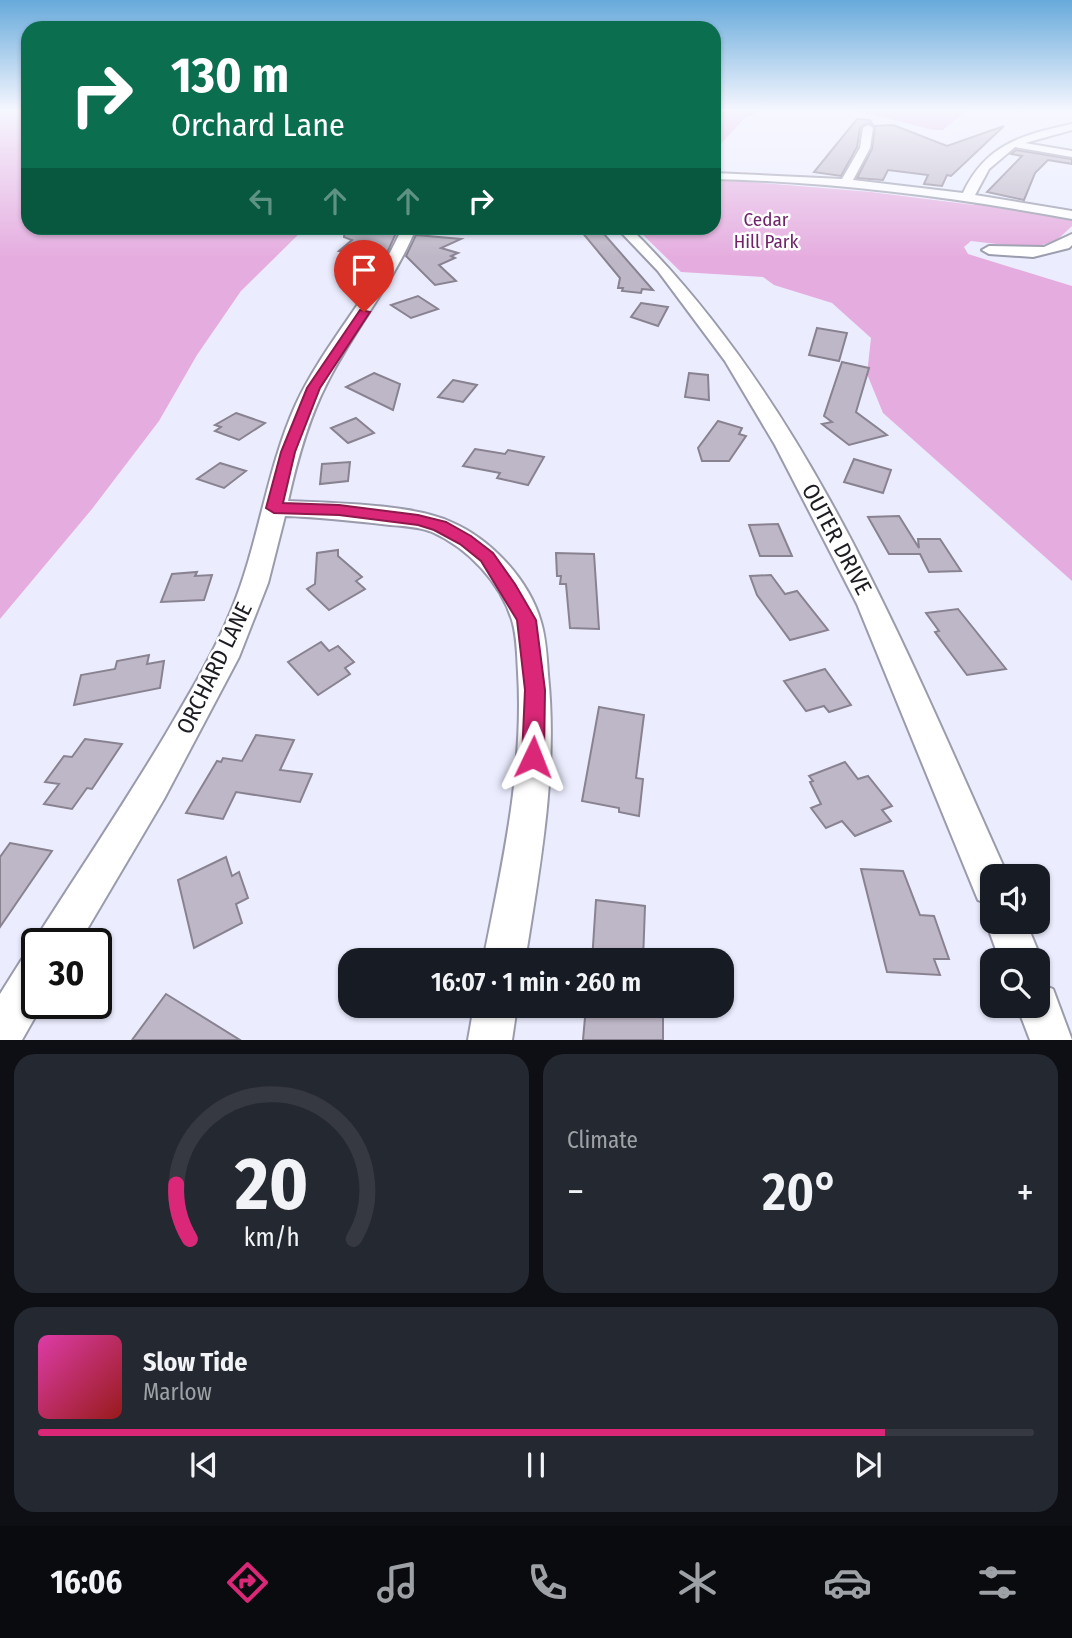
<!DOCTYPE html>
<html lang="en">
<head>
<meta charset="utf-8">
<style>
	:root { --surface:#171b24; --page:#242831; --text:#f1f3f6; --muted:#9ea1a6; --line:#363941; --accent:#db2777 }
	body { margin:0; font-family:"Fira Sans Condensed",sans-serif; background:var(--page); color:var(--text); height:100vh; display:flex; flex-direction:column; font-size:26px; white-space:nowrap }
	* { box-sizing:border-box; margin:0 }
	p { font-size:23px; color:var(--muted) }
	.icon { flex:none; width:38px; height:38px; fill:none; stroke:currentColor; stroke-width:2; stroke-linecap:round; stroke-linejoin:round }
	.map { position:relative; height:1040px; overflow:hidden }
	.drawer { display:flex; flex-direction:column; gap:14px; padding:14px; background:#0d0f14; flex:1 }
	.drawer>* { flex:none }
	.banner { position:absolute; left:21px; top:21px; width:700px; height:214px; border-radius:21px; box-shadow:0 2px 5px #0004; background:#0b6e4f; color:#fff; overflow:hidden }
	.tools { position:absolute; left:980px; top:864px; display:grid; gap:14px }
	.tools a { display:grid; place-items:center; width:70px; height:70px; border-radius:14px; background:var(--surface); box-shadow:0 2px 5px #0004; font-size:35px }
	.speed { position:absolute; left:21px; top:928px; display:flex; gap:14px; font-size:35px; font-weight:700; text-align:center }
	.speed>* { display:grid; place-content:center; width:91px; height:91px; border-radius:50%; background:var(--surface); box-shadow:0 2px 5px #0004; line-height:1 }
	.speed .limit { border:4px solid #111; border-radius:10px; background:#fff; color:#111 }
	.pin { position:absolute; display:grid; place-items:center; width:60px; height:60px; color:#fff; margin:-72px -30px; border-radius:50% 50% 50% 0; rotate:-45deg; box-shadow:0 0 7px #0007 }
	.pin .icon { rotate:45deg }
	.me { position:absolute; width:77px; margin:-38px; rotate:2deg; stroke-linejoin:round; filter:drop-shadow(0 0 5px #0008) }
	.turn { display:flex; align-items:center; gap:24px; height:147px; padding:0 35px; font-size:32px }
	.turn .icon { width:91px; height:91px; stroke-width:2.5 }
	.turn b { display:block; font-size:49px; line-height:60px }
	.lanes { display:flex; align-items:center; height:66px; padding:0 35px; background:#0003; justify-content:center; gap:35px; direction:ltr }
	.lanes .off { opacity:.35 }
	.big { font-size:52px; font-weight:600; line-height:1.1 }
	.drawer .card { flex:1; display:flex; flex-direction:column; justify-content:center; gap:10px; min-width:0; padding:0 24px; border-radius:21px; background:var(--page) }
	.drawer .dial { align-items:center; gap:0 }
	.dial svg { height:182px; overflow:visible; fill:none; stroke:var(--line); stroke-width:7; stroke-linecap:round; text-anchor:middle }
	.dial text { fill:var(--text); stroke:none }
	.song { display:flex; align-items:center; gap:21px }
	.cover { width:84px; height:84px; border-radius:10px; background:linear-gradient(135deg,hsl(320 70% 55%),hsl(0 70% 35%)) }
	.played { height:7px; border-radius:4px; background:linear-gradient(90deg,var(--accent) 85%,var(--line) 85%) }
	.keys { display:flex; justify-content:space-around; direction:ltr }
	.heat { display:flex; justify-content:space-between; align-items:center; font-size:38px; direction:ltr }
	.drawer .tiles { flex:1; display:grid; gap:14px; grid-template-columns:1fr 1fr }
	.card:last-child { grid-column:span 2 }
	.trip { position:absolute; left:338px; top:948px; width:396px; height:70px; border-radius:21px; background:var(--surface); box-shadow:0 2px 5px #0004; font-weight:600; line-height:70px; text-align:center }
	.tab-bar { display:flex; height:112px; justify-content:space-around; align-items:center; background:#090b0e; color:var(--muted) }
	.tab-bar .icon { width:49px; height:49px }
	.tab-bar .on { color:var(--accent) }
	.tab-bar b { font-size:32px; color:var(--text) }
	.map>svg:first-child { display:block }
	.green { fill:#e5addf }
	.building { fill:#beb7c7; stroke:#898291; stroke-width:2 }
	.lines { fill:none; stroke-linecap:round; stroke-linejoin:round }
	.minor-casing { stroke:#9a9bac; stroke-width:4 }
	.minor { fill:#fff; fill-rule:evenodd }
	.route { fill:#db2777; stroke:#8e194d; stroke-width:2 }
	.labels { text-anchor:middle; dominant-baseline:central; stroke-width:5; stroke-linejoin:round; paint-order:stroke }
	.far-park-label { font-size:19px; fill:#6e2569; stroke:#fff }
	.street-label { font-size:23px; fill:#1c1c22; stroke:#fff }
</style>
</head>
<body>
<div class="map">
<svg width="1072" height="1040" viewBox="0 0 1072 1040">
	<rect width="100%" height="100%" fill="#ebedff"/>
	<g class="green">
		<polygon points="0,111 28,111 28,228 305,228 241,291 197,355 159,421 92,509 0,619"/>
		<polygon points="714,111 765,111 745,118 714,151"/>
		<polygon points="859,111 966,111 943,130 933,130"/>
		<polygon points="714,179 871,192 974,205 977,201 1072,219 1072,226 1056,241 1032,248 971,241 964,247 968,254 1072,286 1072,581 883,413 867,374 871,338 832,303 774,285 763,277 681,272 636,228 714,228"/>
	</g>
	<g class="building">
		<polygon points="857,119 870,120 873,125 867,123 860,128 857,147 841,176 814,172"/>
		<polygon points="893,125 947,146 1004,126 951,176 947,175 942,186 924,184 928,175 888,170 883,180 857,178 872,149 875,126"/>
		<polygon points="1016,150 1072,159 1072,164 1048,160 1035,173 1024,200 987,192 1022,156 1011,154"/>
		<polygon points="585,228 597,228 604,234 653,290 642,289 641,293 622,291 623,288 618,288 620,278 581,231"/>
		<polygon points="345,229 374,232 396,233 388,251 381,255 339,251 352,240 344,237"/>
		<polygon points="416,235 461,239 441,248 458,253 451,256 455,258 439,265 456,281 435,285 406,256"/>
		<polygon points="418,296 438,309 411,318 391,305"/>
		<polygon points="641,303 668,307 658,326 631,317"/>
		<polygon points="817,328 847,333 839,361 809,355"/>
		<polygon points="842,362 869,368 856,412 887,435 849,445 822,424 832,422 824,416"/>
		<polygon points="374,373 400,384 393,410 346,387"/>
		<polygon points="689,373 708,375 709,400 685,397"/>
		<polygon points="453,380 477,385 463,402 438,397"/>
		<polygon points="236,413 265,423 239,440 215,431 221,427 215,425"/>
		<polygon points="356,418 374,433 348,443 331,428"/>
		<polygon points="718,421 742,428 739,434 746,436 729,461 702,461 698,448"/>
		<polygon points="475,449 505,454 508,450 544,457 528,485 497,478 500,473 463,466"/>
		<polygon points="854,459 891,470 883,493 844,482"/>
		<polygon points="350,462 348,481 320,484 322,464"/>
		<polygon points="220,463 246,471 224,488 197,479"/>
		<polygon points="899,516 919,548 918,539 940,539 961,571 929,572 920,554 889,554 868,517"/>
		<polygon points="778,524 792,556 760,556 749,525"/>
		<polygon points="338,550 338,556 362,577 356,581 365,589 329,610 307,589 315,584 317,553"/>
		<polygon points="556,553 594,554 599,629 570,628 566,584 560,584 561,576 557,576"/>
		<polygon points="197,572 195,576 212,575 204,600 161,602 172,574"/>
		<polygon points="771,575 785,594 797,591 828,630 790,640 757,595 750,576"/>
		<polygon points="958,609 1006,669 967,675 935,632 939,631 926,613"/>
		<polygon points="321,642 329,651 338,646 354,662 345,668 350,674 318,695 288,662"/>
		<polygon points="149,655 147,664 164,661 160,688 74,705 81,675 115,669 117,661"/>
		<polygon points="825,669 851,705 829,712 824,706 806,711 784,681"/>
		<polygon points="599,707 644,715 636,778 643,779 639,816 619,812 619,808 582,801"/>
		<polygon points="256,735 294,740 280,770 312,774 300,802 236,792 223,819 186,813 217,761 221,762 223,758 242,761"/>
		<polygon points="85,739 122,744 92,789 87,788 72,809 44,804 59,784 45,782 64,756 72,757"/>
		<polygon points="845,762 858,779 868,776 892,806 882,810 891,821 855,836 842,821 826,828 811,808 821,804 810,782 813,781 809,776"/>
		<polygon points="10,843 52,851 0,927 0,857"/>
		<polygon points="226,857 232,876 239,872 248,898 236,904 242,923 194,948 178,880"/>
		<polygon points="861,869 903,871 920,915 934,916 949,959 934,959 940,975 887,972"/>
		<polygon points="596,900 645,906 643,961 592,961"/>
		<polygon points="166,994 240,1040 132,1040"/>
		<polygon points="586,1006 663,1006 663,1040 583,1040"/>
	</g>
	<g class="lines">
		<g class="minor-casing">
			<g id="minor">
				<path d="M1072,124v6l-47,13 47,8v6l-57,-10 -26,22 -14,26 97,16v8c-119,-22 -237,-37 -358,-40v-6l128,6 18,-31 3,-20 5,-3 5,3 -3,20 -17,32 110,13c23,-49 59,-58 109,-69z"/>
				<path d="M402,228h14c-23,56 -62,101 -89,155 -19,37 -30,77 -39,118 43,2 125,3 163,21 40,17 78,58 90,100 5,17 6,36 7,53 10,96 -8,191 -23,286h-42c19,-96 41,-191 35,-289 -1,-17 -1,-36 -6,-52 -12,-38 -44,-72 -80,-88 -13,-5 -28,-6 -42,-7 -35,-4 -70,-8 -105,-9l-17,67 -29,74 -75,142 -85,144h-42v2l-1,-2 6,-14c41,-64 83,-127 122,-192 24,-41 49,-82 67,-126 28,-67 35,-141 65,-207 29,-62 78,-112 106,-176z"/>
				<path d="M617,228h13c177,173 276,422 376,644l1,5h-15v28l-14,-5 -121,-296 -82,-159 -50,-84 -67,-90z"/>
				<polygon points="1072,234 1072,245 1069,248 1033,257 989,254 982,250 989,246 1044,247"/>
				<polygon points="992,908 992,922 1026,922 1042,961 1038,970 1038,961 1000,961 986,922"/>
				<polygon points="37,953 37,1003 43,1003 22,1040 0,1040 0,994 22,959"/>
				<polygon points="1038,983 1053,989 1072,1040 1030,1040 1017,1006 1038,1006"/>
				<polygon points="474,1006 517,1006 512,1040 468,1040"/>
			</g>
		</g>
		<use href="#minor" class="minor"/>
	</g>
	<linearGradient id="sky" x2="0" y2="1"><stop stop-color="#67aadb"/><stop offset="0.43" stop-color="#f6f7ff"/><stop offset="1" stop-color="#f6f7ff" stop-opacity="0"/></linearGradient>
	<rect width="1072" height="257" fill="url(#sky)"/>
	<polygon class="route" points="360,310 370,312 320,388 295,452 283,503 339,505 418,515 446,522 471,536 493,553 515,584 536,620 545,690 544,757 540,764 533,767 525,764 522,757 525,690 517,620 481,561 460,544 434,530 418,525 339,515 274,513 266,508 281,452 307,388"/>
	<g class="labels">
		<g class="far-park-label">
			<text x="766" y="219">Cedar<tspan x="766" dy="22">Hill Park</tspan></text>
		</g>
		<g class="street-label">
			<text transform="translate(837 539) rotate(62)">OUTER DRIVE</text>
			<text transform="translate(214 668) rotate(-64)">ORCHARD LANE</text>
		</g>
	</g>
</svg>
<div class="tools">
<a><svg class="icon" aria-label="sound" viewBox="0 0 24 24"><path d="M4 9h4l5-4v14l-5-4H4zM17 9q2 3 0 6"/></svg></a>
<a><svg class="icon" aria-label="search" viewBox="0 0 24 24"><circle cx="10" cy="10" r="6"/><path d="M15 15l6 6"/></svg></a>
</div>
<div class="speed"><div class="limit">30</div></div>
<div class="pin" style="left:364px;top:312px;background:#d93025"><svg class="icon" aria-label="arrive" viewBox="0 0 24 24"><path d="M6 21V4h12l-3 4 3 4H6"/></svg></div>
<svg class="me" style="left:533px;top:757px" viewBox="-20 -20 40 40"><path d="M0-17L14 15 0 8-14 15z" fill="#db2777" stroke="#fff" stroke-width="4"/></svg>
<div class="trip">16:07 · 1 min · 260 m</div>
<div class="banner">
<div class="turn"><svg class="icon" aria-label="right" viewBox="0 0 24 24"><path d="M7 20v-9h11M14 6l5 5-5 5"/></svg><div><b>130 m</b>Orchard Lane</div></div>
<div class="lanes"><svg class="icon off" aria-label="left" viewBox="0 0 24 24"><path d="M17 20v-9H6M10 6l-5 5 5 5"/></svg><svg class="icon off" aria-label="ahead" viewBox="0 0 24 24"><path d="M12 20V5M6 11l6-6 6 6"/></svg><svg class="icon off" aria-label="ahead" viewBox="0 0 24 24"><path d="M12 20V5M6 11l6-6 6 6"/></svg><svg class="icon" aria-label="right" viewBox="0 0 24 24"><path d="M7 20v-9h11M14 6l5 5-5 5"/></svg></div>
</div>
</div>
<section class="drawer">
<div class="tiles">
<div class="card dial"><svg viewBox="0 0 100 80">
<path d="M14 69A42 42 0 1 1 86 69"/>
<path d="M14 69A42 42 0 0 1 8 45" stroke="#db2777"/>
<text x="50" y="56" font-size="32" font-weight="700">20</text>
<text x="50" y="72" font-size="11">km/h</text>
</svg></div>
<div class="card"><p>Climate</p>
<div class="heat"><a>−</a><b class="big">20°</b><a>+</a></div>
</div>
<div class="card">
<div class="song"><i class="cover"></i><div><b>Slow Tide</b><p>Marlow</p></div></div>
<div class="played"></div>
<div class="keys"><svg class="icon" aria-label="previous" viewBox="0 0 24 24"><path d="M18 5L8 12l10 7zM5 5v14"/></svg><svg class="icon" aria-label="pause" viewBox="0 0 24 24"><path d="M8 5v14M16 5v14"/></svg><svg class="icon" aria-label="next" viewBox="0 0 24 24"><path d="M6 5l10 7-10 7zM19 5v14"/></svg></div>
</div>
</div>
</section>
<nav class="tab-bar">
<b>16:06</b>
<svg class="icon on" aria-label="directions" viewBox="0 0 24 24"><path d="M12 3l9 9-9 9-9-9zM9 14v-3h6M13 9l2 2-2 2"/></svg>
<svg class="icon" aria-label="music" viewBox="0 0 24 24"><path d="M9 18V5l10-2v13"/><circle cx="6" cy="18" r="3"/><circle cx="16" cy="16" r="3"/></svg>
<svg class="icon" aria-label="phone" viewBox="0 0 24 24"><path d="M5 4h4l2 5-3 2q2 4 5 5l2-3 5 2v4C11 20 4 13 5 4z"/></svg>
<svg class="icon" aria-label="climate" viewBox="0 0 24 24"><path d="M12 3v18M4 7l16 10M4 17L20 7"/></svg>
<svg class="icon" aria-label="car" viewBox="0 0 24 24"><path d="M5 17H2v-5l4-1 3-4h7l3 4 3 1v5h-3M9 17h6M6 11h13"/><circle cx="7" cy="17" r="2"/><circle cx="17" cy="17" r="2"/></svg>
<svg class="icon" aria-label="filters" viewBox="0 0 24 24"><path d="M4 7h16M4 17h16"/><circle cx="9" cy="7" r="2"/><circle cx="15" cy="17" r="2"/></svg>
</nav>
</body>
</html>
